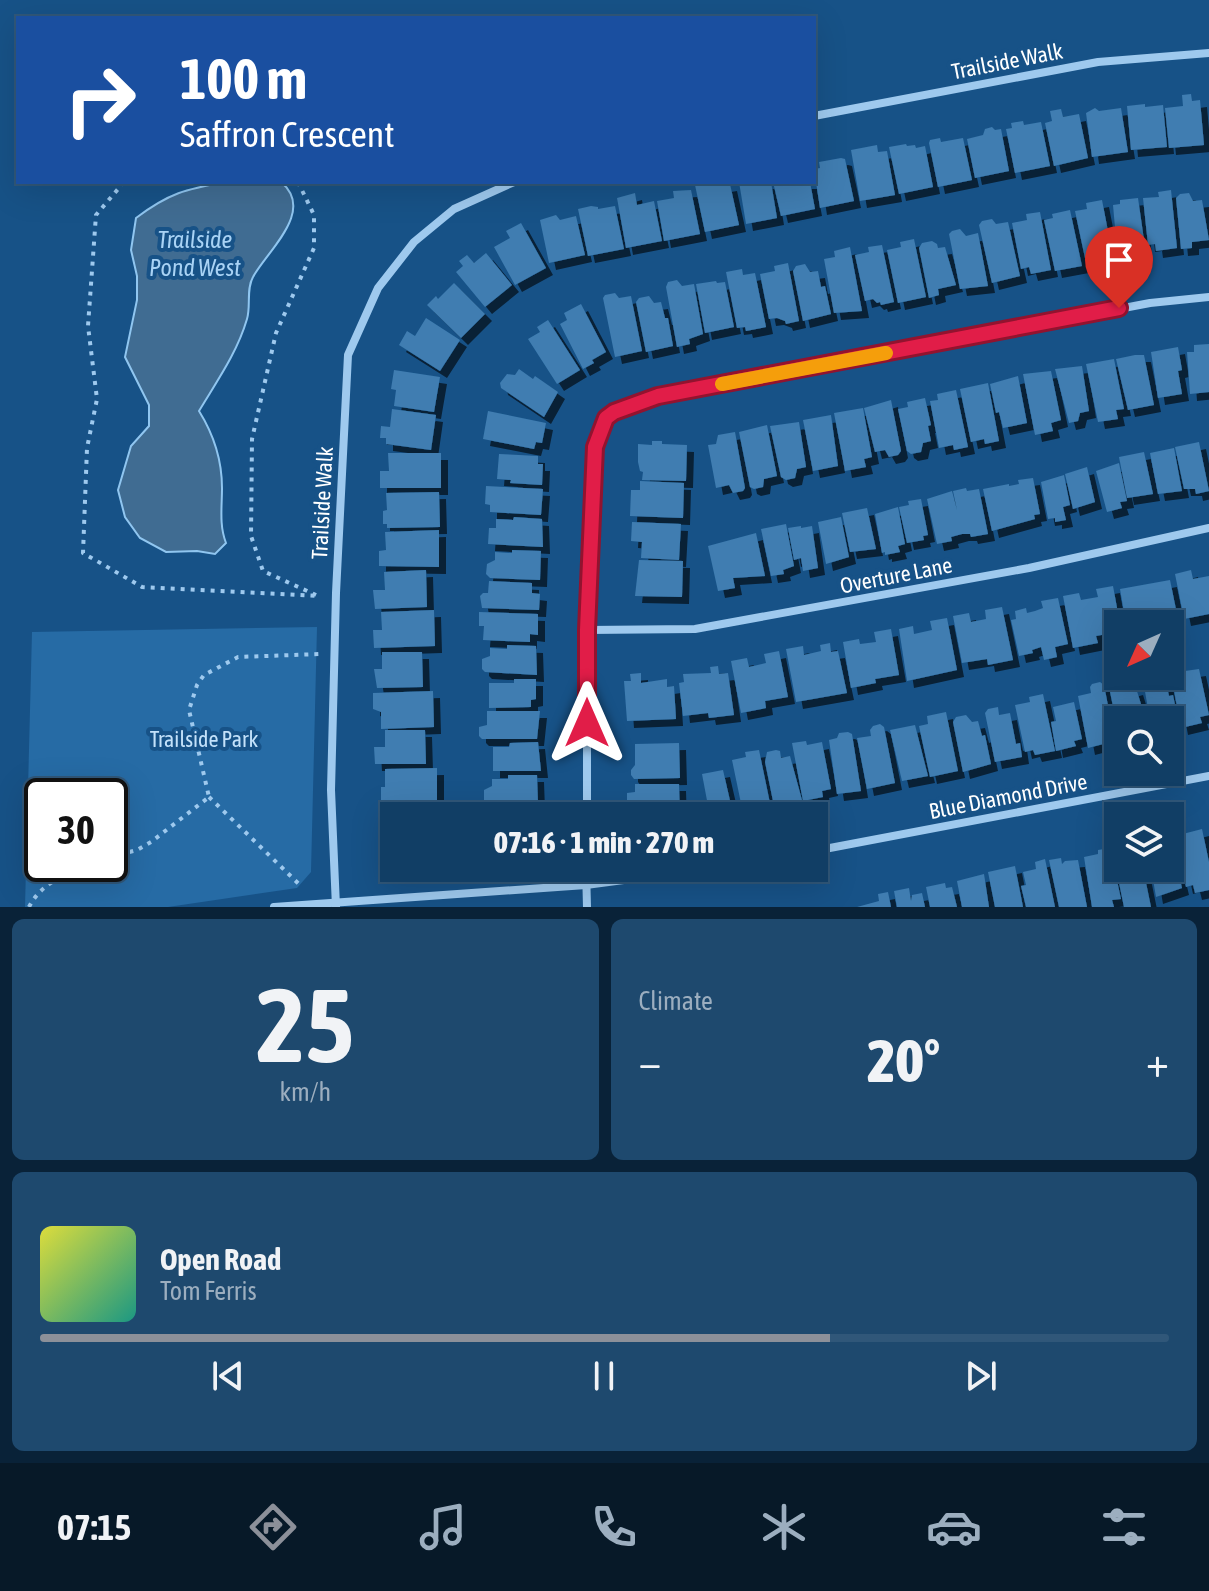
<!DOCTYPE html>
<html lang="en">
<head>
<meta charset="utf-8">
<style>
	:root { --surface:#113e65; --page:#1e496e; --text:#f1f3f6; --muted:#9caebf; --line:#305779; --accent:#8c9099 }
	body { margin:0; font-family:"Asap Condensed",sans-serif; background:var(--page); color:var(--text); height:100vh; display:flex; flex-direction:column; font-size:30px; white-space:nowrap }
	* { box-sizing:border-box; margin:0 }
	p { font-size:26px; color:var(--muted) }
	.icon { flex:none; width:44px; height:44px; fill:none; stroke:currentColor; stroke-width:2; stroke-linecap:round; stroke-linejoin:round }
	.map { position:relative; height:907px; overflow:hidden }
	.details { display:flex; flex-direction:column; gap:12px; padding:12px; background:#092238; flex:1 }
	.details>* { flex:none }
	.banner { position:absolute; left:16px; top:16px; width:800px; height:168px; border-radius:0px; box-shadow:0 8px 32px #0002,0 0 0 2px var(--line); background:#1a4fa0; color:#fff; overflow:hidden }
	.needle { width:52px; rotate:225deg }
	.controls { position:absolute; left:1104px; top:610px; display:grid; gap:16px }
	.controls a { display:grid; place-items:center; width:80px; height:80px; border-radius:0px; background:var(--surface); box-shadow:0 8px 32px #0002,0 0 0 2px var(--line); font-size:40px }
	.speed { position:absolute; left:24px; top:778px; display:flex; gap:16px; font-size:40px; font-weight:700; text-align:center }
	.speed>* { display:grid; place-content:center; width:104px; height:104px; border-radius:50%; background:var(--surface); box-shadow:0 8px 32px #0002,0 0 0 2px var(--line); line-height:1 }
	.speed .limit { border:4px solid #111; border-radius:12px; background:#fff; color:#111 }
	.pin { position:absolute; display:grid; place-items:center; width:68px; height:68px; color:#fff; margin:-82px -34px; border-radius:50% 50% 50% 0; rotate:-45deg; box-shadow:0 0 8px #0007 }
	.pin .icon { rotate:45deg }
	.me { position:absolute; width:88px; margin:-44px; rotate:0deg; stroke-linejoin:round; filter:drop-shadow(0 0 6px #0008) }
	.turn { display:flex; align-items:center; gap:28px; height:168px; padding:0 32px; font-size:36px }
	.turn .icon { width:104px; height:104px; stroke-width:2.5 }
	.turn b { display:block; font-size:56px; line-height:68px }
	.big { font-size:60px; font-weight:800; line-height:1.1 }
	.details .tile { flex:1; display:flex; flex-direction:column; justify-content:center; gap:12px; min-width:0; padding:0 28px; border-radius:12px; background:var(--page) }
	.details .dial { align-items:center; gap:0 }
	.dial b { font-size:104px; line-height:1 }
	.song { display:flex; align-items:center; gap:24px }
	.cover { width:96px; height:96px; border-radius:12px; background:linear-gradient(135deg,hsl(60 70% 55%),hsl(170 70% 35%)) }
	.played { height:8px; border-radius:4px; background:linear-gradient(90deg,var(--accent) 70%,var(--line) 70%) }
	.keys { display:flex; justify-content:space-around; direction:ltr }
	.heat { display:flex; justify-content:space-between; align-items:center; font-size:44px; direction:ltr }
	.details .tiles { flex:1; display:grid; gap:12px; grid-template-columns:1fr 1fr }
	.tile:last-child { grid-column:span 2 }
	.trip { position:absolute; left:380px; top:802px; width:448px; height:80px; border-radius:0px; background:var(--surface); box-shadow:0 8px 32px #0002,0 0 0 2px var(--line); font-weight:800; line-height:80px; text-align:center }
	.menu { display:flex; height:128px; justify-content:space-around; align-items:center; background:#071928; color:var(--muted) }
	.menu .icon { width:56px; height:56px }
	.menu .current { color:var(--accent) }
	.menu b { font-size:36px; color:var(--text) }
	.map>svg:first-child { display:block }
	.green { fill:#266ba5; fill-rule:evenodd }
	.water { fill:#406c92; stroke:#90c6f0; stroke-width:2 }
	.building { fill:#3f7db1; filter:url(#shadow) }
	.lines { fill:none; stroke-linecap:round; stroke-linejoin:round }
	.path { stroke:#9ec9ee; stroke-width:4; stroke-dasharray:4 6; stroke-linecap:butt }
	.minor { stroke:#9ec9ee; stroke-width:8 }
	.route-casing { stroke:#92132f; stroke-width:20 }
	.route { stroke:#e11d48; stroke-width:14 }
	.slow { stroke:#f59e0b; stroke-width:14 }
	.labels { text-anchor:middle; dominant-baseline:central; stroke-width:8; stroke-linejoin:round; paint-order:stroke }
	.street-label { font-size:22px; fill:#fff; stroke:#175287 }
	.park-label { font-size:22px; fill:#c3e1fa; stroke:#175287 }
	.water-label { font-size:24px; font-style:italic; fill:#a9d3f5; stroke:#175287 }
</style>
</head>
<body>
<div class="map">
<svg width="1209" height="907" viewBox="0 0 1209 907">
	<defs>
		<filter id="shadow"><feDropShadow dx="7" dy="7" stdDeviation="0" flood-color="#0009"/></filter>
	</defs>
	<rect width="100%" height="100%" fill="#175287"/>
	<path class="green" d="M317,627l-6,245 -14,16 -129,19h-143l7,-275zM42,796h68v68h-68z"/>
	<path class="water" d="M226,182h55c35,29 -14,69 -28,95 -7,12 -2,29 -6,42 -10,34 -30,62 -48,92 15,24 23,48 23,77 0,19 -3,37 4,55l-11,11 -18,-3 -31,1 -26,-14 -15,-21 -7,-27 13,-44 18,-20v-21l-24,-48 12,-57v-24l-6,-26 5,-32c33,-25 50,-29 90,-36z"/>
	<g class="building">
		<polygon points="1191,94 1192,101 1200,100 1204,145 1169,148 1165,108 1183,106 1182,95"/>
		<polygon points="1145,104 1145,107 1163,105 1167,147 1131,150 1127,106"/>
		<polygon points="1095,108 1099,111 1121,108 1128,152 1092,157 1086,113"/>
		<polygon points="1061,109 1063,117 1079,114 1088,158 1054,166 1045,123 1052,121 1050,111"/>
		<polygon points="1023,121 1024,125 1041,122 1050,166 1015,173 1006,129 1012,128 1011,123"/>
		<polygon points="992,127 995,130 1001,129 1009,171 975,178 967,139 983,135 985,129"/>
		<polygon points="940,138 941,142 963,138 972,180 938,187 929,143 930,140"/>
		<polygon points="906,144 907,146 915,145 916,148 925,146 933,187 899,194 889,147"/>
		<polygon points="877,145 878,152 887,151 895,195 860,201 851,150"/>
		<polygon points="841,158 845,159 854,201 820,208 814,169 820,168 819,162"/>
		<polygon points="708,182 713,184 724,182 724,185 730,184 739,225 705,232 695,185"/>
		<polygon points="739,182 771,182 777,218 746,224"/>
		<polygon points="773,182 810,182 815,209 781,216"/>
		<polygon points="691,190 700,234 664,241 657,201 674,198 673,191"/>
		<polygon points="1171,190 1177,248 1156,251 1155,244 1148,245 1143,198 1159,197 1158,192"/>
		<polygon points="635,193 637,205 654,201 662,241 626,248 617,198"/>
		<polygon points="1189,193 1193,201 1202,200 1209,240 1192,242 1192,248 1181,249 1176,198 1180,194"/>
		<polygon points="1138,198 1145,247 1117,250 1113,205 1120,204 1120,200"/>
		<polygon points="1102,200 1113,257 1099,260 1092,257 1085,258 1075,211 1087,209 1086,203"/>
		<polygon points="591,206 598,207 598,209 615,206 624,249 588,256 578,209"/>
		<polygon points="1070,210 1082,266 1055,271 1044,220 1053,218 1052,214"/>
		<polygon points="1040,212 1051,270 1031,274 1029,267 1021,269 1012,223 1027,220 1026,214"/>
		<polygon points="556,215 560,220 576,216 585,255 549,263 540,220"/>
		<polygon points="992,219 996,224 1008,222 1020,276 992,283 979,225 982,221"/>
		<polygon points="521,223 546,268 515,285 494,247 510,238 506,231"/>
		<polygon points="960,229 966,236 978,233 988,286 960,289 949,234 952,231"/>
		<polygon points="914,239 926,297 898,303 887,250 901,247 900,242"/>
		<polygon points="932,241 937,244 938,248 945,247 956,285 938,289 939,295 929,298 919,248 922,243"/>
		<polygon points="882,245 894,302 881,305 880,302 877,303 873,299 865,301 855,255 869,252 868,247"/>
		<polygon points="850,247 862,311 834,313 824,259 835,257 834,251"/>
		<polygon points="486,253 512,285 485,307 456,272 463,266 459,261 467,255 474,263"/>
		<polygon points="788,263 799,321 786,324 785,321 777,318 769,319 760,274 775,271 774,266"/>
		<polygon points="805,264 810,272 818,271 821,287 825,286 831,314 803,321 793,271 796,266"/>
		<polygon points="742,269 743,275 755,273 766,327 746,331 745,327 737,328 726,272"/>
		<polygon points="677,280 682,286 694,284 703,334 689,339 690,344 677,347 666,287 668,282"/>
		<polygon points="716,281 717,283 725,282 734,327 705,333 696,284"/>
		<polygon points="454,283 485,314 461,338 427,305 436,296 438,299"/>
		<polygon points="615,293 619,298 631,296 642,351 615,357 603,298 605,295"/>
		<polygon points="649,296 654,303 661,302 665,318 668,318 673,346 646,352 636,302 639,298"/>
		<polygon points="581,304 606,352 592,360 594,363 583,369 560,324 567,320 564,313"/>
		<polygon points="426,318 460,340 440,371 399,345 407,331 415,336"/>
		<polygon points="548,320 580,370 557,384 528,339 540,332 537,327"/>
		<polygon points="1209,344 1209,392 1190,394 1187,352 1194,352 1194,345"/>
		<polygon points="1178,347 1182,370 1178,371 1182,394 1158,398 1151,352"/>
		<polygon points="1135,355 1144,355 1154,405 1128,410 1116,359"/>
		<polygon points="1114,359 1124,409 1116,410 1118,419 1098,422 1086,364"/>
		<polygon points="1082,366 1089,411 1080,413 1078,421 1069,423 1055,369"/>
		<polygon points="519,369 533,379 535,376 558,392 544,417 501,388 500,383 507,374 515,375"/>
		<polygon points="394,370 440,377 434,412 394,406 396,390 391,389"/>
		<polygon points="1051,371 1061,420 1051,423 1053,431 1035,435 1023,374"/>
		<polygon points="1018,376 1027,423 1003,428 999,412 996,413 990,384"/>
		<polygon points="988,383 999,441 985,444 984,439 971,442 960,389"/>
		<polygon points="956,390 968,447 954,450 953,445 939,448 930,401 938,400 937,394"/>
		<polygon points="925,398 931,425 928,426 931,441 923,443 921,452 911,454 907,451 898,409 908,407 907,402"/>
		<polygon points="891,400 901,451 898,455 889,457 885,450 875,452 864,408"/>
		<polygon points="863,408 872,457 864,459 866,467 845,471 834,413"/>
		<polygon points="392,409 436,415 431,450 386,444 386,438 380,438 381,426 390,427"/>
		<polygon points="488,411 546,423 542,443 536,442 534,449 483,439"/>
		<polygon points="831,415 838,466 813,471 803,420"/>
		<polygon points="799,422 806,467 797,469 795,478 786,480 781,477 770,426"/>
		<polygon points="767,425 777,476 764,479 763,487 754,489 750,487 739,432"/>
		<polygon points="735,432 745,488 743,491 733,493 729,485 716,488 708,445 716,444 718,435"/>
		<polygon points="652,441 662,441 662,444 687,445 686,481 642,480 643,472 640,471 638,462 638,444 652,445"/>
		<polygon points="1199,442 1209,491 1196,494 1195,489 1184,489 1175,447"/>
		<polygon points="1174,448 1182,491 1158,494 1150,453"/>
		<polygon points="1144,452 1153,494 1127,498 1119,457"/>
		<polygon points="388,453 441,453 441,488 380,488 380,471 389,471"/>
		<polygon points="499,454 538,456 538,464 543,464 542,485 510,483 511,480 497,479"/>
		<polygon points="1119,463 1127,501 1120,502 1122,508 1107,512 1096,471"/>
		<polygon points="1087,467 1095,502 1073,509 1065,474"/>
		<polygon points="1064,475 1070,505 1063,507 1066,520 1055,522 1055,518 1048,519 1041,482"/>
		<polygon points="1033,478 1040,514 1034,515 1035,519 992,531 983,489 1009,484 1009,486 1019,484 1018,480"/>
		<polygon points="640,481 684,483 683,518 630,516 631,490 640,490"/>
		<polygon points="486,486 543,489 541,515 490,512 490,505 485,504"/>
		<polygon points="966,488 967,491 979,489 988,534 971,537 970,534 962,534 951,537 952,541 937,544 927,499 952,491 957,510 953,491"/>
		<polygon points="439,492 440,527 387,528 387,524 383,524 383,511 387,510 386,493"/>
		<polygon points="921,499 928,535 923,536 924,540 907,543 899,507 909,505 908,501"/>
		<polygon points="898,507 905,544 898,546 900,552 885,555 885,552 882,553 875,514"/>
		<polygon points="867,508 876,549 850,552 842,513"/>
		<polygon points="514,517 542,519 543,547 488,544 489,528 496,528 496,519 513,520"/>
		<polygon points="841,517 849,557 826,564 818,522"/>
		<polygon points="632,522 681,524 679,560 641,558 642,542 631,541"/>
		<polygon points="786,524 794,566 783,570 784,574 771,576 761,529"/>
		<polygon points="801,526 801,528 812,526 818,568 803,571 801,558 794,560 788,528"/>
		<polygon points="439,530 439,567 379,566 379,551 386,550 385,532"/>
		<polygon points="756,533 765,576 733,578 735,588 718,591 708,546"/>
		<polygon points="512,550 541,551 540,580 490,578 486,574 487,564 495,560 495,552 512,553"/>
		<polygon points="639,560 683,561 682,597 635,596"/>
		<polygon points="426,570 427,607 375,609 373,590 385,590 384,572"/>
		<polygon points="1191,570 1193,579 1209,576 1209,614 1184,619 1175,574"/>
		<polygon points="1170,580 1179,624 1126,624 1120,589"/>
		<polygon points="489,581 532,583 532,593 540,594 539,610 482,608 480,596 483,593 488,593"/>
		<polygon points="1113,586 1120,624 1118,624 1118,632 1096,636 1098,643 1073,648 1063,596 1079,593 1081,600 1098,597 1096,589"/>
		<polygon points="1058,598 1068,644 1055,647 1057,657 1044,660 1041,647 1032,650 1033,653 1019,656 1011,620 1016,619 1015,611 1026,608 1027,613 1035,611 1043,608 1041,601"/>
		<polygon points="1002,607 1013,660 988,665 987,659 962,663 953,616 969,613 971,622 986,619 985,610"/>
		<polygon points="434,610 435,646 374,648 373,630 382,630 381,612"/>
		<polygon points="479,612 538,614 538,635 530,634 530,642 483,640 484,626 479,626"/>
		<polygon points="947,618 957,670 907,681 899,629 913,626 914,634 932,630 930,621"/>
		<polygon points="891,629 899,675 875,679 876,683 851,688 843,642 859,639 860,644 876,642 874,632"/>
		<polygon points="830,643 831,652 838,651 847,693 796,702 786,649 803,646 804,655 821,651 820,645"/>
		<polygon points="507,645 536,646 537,675 485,672 482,669 482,659 490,656 490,648 507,649"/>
		<polygon points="779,651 788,697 765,701 766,708 741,713 731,661 747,658 749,667 766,663 764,654"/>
		<polygon points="382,652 422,652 423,687 377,688 374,669 382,669"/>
		<polygon points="718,666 719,674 728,673 734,715 709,718 708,713 683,716 679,683 684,682 683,674 711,673 710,667"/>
		<polygon points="1184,666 1185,671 1199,669 1209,715 1200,717 1202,723 1181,728 1170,669"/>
		<polygon points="641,673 641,683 667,679 667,687 674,686 676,719 627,721 624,681 631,681 630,674"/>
		<polygon points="514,679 536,679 536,699 531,700 531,707 489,708 489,683 514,683"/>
		<polygon points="1124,681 1129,690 1136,688 1146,720 1118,720 1117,726 1109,687 1113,683"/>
		<polygon points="1166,681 1169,696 1173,695 1179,724 1170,726 1170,720 1150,720 1144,686"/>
		<polygon points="1100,682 1104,685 1115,741 1088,748 1078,696 1091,693 1090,687 1092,684"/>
		<polygon points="433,691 434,727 381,729 381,712 373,709 373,693"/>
		<polygon points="1043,694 1055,751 1035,755 1033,750 1025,752 1015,705 1030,702 1029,697"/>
		<polygon points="1074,702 1082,739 1074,741 1076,746 1056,751 1051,722 1056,721 1053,707"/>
		<polygon points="998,707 999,715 1010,713 1016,744 1020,743 1022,757 995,762 985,713 988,709"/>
		<polygon points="487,711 540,711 537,739 482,739 479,736 479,727 487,725"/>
		<polygon points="946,712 958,771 930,777 919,726 928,724 927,716"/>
		<polygon points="966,715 972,722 978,721 982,736 985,735 991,764 963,772 953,722 956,717"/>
		<polygon points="880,724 884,727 895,783 867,789 857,738 871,736 870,730 873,726"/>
		<polygon points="915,725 928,776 902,781 890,730"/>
		<polygon points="385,730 425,730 426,764 375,764 374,747 385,747"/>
		<polygon points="848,732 852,734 861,791 837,794 829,740 837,738 839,733"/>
		<polygon points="806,741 807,745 822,742 831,789 822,791 823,797 803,801 792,743"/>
		<polygon points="538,742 541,771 493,771 493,747 509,747 510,743"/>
		<polygon points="679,743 680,778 634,779 631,775 631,770 635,765 635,744"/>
		<polygon points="759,750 771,808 743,813 732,760 746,757 745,752"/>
		<polygon points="776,750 780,751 781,758 790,756 802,800 774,806 765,762 767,752"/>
		<polygon points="437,768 437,803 386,804 386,800 381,800 381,787 385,787 385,769"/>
		<polygon points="723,770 731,805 735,804 737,814 708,816 707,812 709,811 702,774"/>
		<polygon points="508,775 537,775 538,803 487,804 484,800 484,790 492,786 492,779 508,779"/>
		<polygon points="635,784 679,784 680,816 627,816 627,793 635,792"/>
		<polygon points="519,808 539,809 539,816 480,816 480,811 519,812"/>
		<polygon points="427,809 427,816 394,816 394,845 383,845 380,828 387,828 386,810"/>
		<polygon points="1202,829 1209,862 1209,890 1195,893 1193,885 1186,887 1175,836"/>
		<polygon points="1170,837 1182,888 1156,897 1151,868 1170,868"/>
		<polygon points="1110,848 1121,899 1112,900 1114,907 1092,907 1084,857 1098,854 1098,850"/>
		<polygon points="1118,848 1118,868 1143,868 1151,907 1124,907 1112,849"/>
		<polygon points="1061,858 1062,864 1065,861 1078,860 1087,907 1059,907 1049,860"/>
		<polygon points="1045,859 1055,907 1026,907 1021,886 1026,885 1023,872 1036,869 1035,862"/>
		<polygon points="1015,866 1023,907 995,907 988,872"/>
		<polygon points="984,874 989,907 962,907 957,881"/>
		<polygon points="945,883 946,888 952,887 957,907 930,907 926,887"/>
		<polygon points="909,888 911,901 912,895 922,893 925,907 897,907 894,891"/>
		<polygon points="888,892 891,907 857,907 879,901 878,894"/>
	</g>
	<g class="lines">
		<g class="path">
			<polyline points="124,182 96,215 88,326 97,399 87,448 83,553 142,587 318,596"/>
			<polyline points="298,182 314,215 314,248 276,333 252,439 251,536 263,571 316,595"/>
			<polyline points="209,797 302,887"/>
			<polyline points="110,857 137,850 151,842 209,797 189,710 197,685 204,675 238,657 320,654"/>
			<path d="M29,907c12,-24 38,-34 62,-43"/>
		</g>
		<g class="minor">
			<polyline points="814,116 1098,62 1209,53"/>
			<polyline points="587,630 695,629 1029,568 1209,528"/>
			<polyline points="587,816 587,630 595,447 606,418 614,412 658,396 1150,303 1209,297"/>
			<polyline points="814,851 1209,776"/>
			<polyline points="586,868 587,907"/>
			<polyline points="274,907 586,885 714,868"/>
			<polyline points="336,907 331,790 336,593 348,355 378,288 414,242 454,209 514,182"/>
		</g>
	</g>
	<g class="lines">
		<g class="route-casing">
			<polyline id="route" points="587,723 587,630 595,447 606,418 614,412 658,396 1119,308"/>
		</g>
		<use href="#route" class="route"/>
		<polyline class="slow" points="722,384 886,353"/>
	</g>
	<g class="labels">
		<g class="street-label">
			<text transform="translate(1007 61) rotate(-11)">Trailside Walk</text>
			<text transform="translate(322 503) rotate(-87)">Trailside Walk</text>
			<text transform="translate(896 575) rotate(-11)">Overture Lane</text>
			<text transform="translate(1008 796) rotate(-11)">Blue Diamond Drive</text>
		</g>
		<g class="park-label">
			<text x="204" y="739">Trailside Park</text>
		</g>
		<g class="water-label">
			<text x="195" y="239">Trailside<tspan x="195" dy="28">Pond West</tspan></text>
		</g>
	</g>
</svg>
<div class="controls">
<a><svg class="needle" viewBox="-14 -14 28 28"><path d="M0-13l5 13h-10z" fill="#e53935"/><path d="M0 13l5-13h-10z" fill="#9caebf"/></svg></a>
<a><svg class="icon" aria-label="search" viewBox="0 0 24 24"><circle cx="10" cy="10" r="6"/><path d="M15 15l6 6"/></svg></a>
<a><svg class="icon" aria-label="layers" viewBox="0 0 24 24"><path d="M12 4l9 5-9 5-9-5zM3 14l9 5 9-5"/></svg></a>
</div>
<div class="speed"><div class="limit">30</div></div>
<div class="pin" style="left:1119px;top:308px;background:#d93025"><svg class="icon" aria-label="arrive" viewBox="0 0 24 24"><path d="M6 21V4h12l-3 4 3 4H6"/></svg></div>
<svg class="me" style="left:587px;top:723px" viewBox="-20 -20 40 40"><path d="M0-17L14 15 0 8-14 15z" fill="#e11d48" stroke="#fff" stroke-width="4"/></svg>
<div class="trip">07:16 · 1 min · 270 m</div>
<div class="banner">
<div class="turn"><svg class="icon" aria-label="right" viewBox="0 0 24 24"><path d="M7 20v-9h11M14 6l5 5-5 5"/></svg><div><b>100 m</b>Saffron Crescent</div></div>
</div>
</div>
<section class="details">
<div class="tiles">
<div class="tile dial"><b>25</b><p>km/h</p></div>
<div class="tile"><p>Climate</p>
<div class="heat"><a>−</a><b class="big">20°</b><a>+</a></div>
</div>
<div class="tile">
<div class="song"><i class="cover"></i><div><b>Open Road</b><p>Tom Ferris</p></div></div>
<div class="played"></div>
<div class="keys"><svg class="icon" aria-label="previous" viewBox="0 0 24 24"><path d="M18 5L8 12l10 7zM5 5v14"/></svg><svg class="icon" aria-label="pause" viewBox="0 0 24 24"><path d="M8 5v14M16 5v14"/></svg><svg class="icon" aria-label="next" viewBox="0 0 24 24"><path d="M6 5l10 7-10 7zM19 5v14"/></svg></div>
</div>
</div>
</section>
<nav class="menu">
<b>07:15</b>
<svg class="icon current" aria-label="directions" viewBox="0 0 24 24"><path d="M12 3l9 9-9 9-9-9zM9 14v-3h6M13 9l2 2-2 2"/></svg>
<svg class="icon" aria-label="music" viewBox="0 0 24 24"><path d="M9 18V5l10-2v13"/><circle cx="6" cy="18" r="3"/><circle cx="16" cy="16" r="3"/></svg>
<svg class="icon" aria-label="phone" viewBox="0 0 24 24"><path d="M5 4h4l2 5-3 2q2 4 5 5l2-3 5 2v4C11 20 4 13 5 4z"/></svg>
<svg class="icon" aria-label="climate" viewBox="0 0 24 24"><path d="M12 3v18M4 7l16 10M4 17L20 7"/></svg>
<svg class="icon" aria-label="car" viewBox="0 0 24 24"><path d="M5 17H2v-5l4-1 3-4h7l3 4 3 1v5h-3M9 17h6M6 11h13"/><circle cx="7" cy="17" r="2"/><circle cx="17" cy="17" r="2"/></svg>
<svg class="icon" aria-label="filters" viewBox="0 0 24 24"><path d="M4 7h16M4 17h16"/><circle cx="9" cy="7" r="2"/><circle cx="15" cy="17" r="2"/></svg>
</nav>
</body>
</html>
